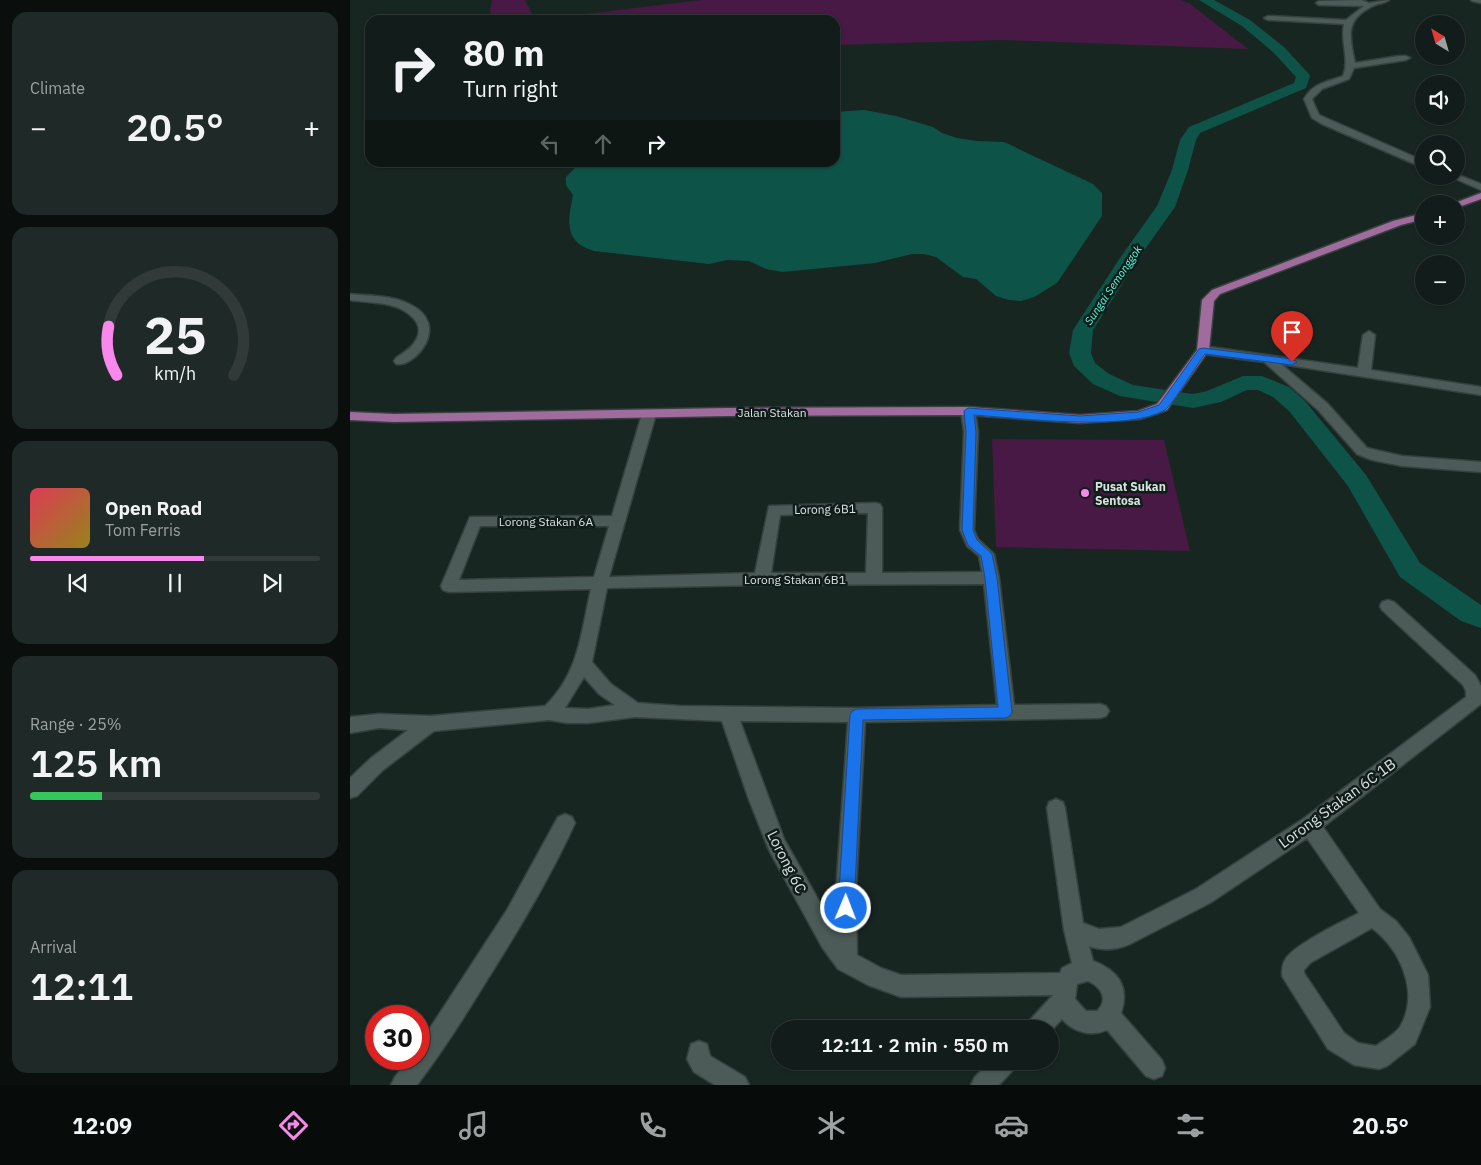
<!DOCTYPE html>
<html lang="en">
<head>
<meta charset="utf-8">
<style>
	:root { --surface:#121c1a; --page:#1f2927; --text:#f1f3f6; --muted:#9ca1a2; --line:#313a39; --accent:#f888eb }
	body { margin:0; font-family:"IBM Plex Sans",sans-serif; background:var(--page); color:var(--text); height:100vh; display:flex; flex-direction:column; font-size:19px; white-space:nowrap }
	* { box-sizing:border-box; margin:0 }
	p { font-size:16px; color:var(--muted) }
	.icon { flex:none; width:28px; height:28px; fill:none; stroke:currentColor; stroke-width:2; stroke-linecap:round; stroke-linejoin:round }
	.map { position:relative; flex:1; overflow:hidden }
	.drawer { display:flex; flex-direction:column; gap:12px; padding:12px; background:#0a0f0e; width:350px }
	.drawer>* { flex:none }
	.banner { position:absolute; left:15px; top:15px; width:475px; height:152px; border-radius:15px; box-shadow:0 1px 4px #0004,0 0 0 1px var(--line); background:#121c1a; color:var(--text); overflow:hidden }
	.needle { width:32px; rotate:323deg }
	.controls { position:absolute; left:1065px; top:15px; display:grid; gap:10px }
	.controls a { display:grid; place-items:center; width:50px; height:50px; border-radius:50%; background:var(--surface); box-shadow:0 1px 4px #0004,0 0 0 1px var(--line); font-size:25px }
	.speed { position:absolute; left:15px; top:1005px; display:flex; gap:10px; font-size:25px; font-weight:700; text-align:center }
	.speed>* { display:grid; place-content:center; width:65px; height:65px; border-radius:50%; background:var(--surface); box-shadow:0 1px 4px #0004,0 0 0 1px var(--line); line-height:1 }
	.speed .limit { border:8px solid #d22; background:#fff; color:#111 }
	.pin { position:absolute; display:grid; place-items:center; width:42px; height:42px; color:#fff; margin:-51px -21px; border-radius:50% 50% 50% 0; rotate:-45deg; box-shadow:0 0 5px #0007 }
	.pin .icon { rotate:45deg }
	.me { position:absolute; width:55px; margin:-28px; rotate:1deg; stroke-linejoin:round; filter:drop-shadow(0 0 4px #0008) }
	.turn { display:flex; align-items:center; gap:18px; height:105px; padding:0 15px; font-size:22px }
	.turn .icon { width:65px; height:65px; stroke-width:2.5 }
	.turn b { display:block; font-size:35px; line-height:42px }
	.lanes { display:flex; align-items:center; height:48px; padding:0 15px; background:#0003; justify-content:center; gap:25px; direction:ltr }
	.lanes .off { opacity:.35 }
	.big { font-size:38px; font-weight:600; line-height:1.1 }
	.drawer .card { flex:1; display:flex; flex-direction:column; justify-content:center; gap:8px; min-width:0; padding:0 18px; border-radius:15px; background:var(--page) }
	.drawer .dial { align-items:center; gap:0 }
	.dial svg { height:130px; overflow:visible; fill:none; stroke:var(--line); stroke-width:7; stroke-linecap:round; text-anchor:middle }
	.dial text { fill:var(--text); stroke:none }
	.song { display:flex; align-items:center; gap:15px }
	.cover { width:60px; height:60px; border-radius:8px; background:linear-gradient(135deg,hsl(350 70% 55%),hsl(50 70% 35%)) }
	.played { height:5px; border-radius:2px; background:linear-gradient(90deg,var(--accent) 60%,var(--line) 60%) }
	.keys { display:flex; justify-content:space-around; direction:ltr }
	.heat { display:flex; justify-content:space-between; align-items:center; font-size:28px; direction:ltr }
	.charge { height:8px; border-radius:4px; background:linear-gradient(90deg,#34c759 25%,var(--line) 0) }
	.trip { position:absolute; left:421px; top:1020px; width:288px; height:50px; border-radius:25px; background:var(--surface); box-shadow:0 1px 4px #0004,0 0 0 1px var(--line); font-weight:600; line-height:50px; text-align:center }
	.dock { display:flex; height:80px; justify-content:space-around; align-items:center; background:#070b0a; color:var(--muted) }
	.dock .icon { width:35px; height:35px }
	.dock .selected { color:var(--accent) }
	.dock b { font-size:22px; color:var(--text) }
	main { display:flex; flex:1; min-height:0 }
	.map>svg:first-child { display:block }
	.green { fill:#481944 }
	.water { fill:#0e5347 }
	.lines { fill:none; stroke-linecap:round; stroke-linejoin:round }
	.river { fill:#0e5347; fill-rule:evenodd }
	.minor-casing { stroke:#36413e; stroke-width:3 }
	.major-casing { stroke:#36413e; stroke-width:3 }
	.minor { fill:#4c5b57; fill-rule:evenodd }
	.major { fill:#a06b9d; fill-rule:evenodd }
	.route { fill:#1a73e8; stroke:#114b97 }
	.poi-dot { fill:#f888eb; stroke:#0f1c19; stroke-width:2 }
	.labels { text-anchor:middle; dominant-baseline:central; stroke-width:5; stroke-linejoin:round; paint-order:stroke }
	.far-water-label { font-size:11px; font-style:italic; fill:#5affe0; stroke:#0f1c19 }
	.street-label { font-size:12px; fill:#d8e1de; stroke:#0f1c19 }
	.poi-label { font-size:12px; font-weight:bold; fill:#d8e1de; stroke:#0f1c19; text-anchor:start }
	.near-street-label { font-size:15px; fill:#d8e1de; stroke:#0f1c19 }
</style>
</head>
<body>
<main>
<section class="drawer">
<div class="card"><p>Climate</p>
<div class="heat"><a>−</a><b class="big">20.5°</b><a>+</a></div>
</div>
<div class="card dial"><svg viewBox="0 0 100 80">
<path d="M14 69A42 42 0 1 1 86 69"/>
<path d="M14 69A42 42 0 0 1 9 39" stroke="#f888eb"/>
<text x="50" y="56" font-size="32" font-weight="700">25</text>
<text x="50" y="72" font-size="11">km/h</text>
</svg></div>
<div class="card">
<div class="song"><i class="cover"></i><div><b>Open Road</b><p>Tom Ferris</p></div></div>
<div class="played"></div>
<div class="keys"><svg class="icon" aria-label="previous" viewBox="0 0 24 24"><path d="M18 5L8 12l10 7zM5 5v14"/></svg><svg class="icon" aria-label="pause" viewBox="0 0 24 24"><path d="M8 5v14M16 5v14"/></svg><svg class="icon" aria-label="next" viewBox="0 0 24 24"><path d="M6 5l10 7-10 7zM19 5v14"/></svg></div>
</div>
<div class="card"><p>Range · 25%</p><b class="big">125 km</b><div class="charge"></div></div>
<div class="card"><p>Arrival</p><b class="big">12:11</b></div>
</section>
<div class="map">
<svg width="1131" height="1085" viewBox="0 0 1131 1085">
	<rect width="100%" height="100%" fill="#182622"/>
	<g class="green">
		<polygon points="142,0 175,0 185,20 139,20"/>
		<polygon points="351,0 831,0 839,3 898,49 652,40 485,45 485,20 186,20"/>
		<polygon points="642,439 814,440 840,551 646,547"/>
	</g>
	<path class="water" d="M514,110l32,6 37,11 9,6 15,5 20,3 27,1 89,42 9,9v23l-45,67 -23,14 -13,4 -12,-1 -13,-4 -20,-17 -13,-2 -27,-20 -12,-3h-12l-37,9 -93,9 -16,-3 -17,-8 -22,-1 -18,4 -115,-13c-5,-2 -11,-4 -15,-7 -15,-13 -9,-33 -6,-49l-7,-10v-8l14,-14 255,-1v-50z"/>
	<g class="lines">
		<polygon class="river" points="849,0 864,0 900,20 934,47 958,73 960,76 956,88 850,133 846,140 838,170 825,207 788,259 743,330 741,353 745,363 759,374 783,385 843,394 857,391 893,376 912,376 939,387 955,401 1016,475 1070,563 1131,605 1131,628 1111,621 1050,577 998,486 939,411 923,397 908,390 897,390 871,402 843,408 770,396 743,384 724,366 719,353 723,330 770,258 807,206 822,170 830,140 839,127 944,83 946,77 924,53 892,26"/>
		<g class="minor-casing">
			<g id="minor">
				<path d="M1011,0l8,3 20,-3c-5,4 -12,3 -18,7 -27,14 -21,30 -16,56l44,-7h7l4,2 -4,2 -52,8 -5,11 -27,10 -10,10 7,16 105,46v7l-102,-44 -10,-6 -8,-19c9,-16 23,-17 39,-23 7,-17 -3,-34 1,-52l-76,-4 -4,-2 4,-2 78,4 18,-14 -45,-1 -3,-2 3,-2z"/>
				<polygon points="1121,0 1131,0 1131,3 1122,1"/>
				<polygon points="1106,174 1131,184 1131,190 1099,176 1106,176"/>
				<path d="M0,294c20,2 43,1 61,11 40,20 4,63 -15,59l-2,-3 2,-3c7,-5 16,-10 20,-18 11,-18 -12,-32 -27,-35 -12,-3 -26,-3 -39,-5z"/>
				<polygon points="1019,331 1025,335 1021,370 1131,387 1131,395 931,364 978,404 1017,448 1052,456 1131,462 1131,472 1052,466 1022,460 1007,454 968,410 914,362 853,354 847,350 853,346 1008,368 1013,335"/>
				<path d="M618,407l7,4 3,21 -4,98 4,9 16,15 5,24 15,127 86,-1 6,2 3,5 -3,5 -6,2 -235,4 -9,169 1,64 24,13 20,7 159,-2 2,-5 10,-5 -8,-33 -17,-122 2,-6 7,-3 7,3 2,6 18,115 16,6 22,-2 75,-38 107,-70 163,-122v-6l-3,-6 -81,-75 -2,-4 2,-4 6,-2 6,2 81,73 6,11v18l-158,123 57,82 16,12 13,16 19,38 2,32 -15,37 -28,22 -8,3 -25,-4 -26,-16 -46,-73c0,-6 0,-11 3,-16 8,-15 57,-38 74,-47l-52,-75 -97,65 -80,41c-13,6 -28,7 -41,2l4,15c25,9 37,26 28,52l41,47 3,8 -3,8 -8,3 -8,-3 -39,-46c-16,7 -34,2 -45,-11l-12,13v-3h-24l3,-8 24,-26 -152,2 -33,-12 -30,-16 -16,-22 -53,-97 -21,-53 -26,-76 -87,-4 -47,6h-21l-18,-3 -115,11 -51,39 -26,26 -7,2v-20l21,-20 37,-28 -29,-2 -29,5v-16l29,-3 51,2 115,-10c34,-32 36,-74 46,-117l-142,3 -6,-2 -2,-4 29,-69 142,-1 30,-102 7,-4 7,4 -47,163 146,-4 14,-67 106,-3 5,1 2,4v65l100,-1 -3,-16 -12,-10 -7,-16 4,-98 -3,-21zM518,513l-2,60h-95l9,-58zM130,526h129l-15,51 -135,3zM634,584l13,121 -140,3 -177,-2 -42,-3 -27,-19 -19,-22 15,-74 155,-3zM234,677l15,17 16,11 -27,4 -23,-1zM390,721l108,1 -12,169v40l-52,-92zM1022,928c29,22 48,65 28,99 -5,7 -17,14 -24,19l-18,-3 -14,-10 -40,-60v-3l6,-7zM738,981c13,5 21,19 9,30h-11l-11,-12 2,-15z"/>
				<path d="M215,814l7,3 3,6c-25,55 -56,106 -88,157 -22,36 -44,71 -70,105h-26l4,-8 14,-18h10v-14l88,-135 51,-93z"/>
				<polygon points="349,1041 357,1044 360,1056 395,1077 399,1085 365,1085 344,1072 337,1059 341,1044"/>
				<polygon points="640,1061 667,1061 664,1069 649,1085 621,1085 625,1077"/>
			</g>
		</g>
		<g class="major-casing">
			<g id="major">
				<polygon points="1131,193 1131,199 1106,208 1106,204 1102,204"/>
				<polygon points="1074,213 1074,219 1051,225 870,294 864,301 859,350 817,410 790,419 730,423 618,415 378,416 44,422 0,420 0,412 44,414 378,408 618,407 730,415 788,411 807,404 847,350 852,300 862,290 1043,221"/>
			</g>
		</g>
		<use href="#minor" class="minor"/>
		<use href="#major" class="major"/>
	</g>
	<path class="route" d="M853,348l89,11 5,3 -5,3 -87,-11c-7,9 -33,51 -40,56 -36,22 -147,8 -191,5l2,17 -3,98 4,10 15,14 5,24 15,134 -2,4 -4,2 -143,2 -9,188 -2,6 -6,2 -5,-2 -3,-6 12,-193 2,-4 5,-2 141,-2 -13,-129 -4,-22 -13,-11 -6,-15 4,-98 -2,-21 4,-3 112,8 58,-4 21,-7 40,-56z"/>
	<circle class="poi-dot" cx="735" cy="493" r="5"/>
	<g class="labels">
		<g class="far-water-label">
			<text transform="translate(763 285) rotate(-56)">Sungai Semonggok</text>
		</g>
		<g class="street-label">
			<text x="422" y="412">Jalan Stakan</text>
			<text transform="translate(475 509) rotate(-1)">Lorong 6B1</text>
			<text x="196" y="521">Lorong Stakan 6A</text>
			<text x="445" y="579">Lorong Stakan 6B1</text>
		</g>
		<g class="poi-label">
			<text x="745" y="486">Pusat Sukan<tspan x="745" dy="14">Sentosa</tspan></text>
		</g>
		<g class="near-street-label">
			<text transform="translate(987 803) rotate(-36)">Lorong Stakan 6C 1B</text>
			<text transform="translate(437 862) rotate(63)">Lorong 6C</text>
		</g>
	</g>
</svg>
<div class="controls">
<a><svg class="needle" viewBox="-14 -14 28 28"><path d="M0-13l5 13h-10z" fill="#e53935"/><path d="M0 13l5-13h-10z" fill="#9ca1a2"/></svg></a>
<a><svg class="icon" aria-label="sound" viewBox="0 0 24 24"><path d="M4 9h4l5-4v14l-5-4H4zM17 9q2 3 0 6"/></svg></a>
<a><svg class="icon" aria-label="search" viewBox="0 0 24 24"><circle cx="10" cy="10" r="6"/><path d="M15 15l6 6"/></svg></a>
<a>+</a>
<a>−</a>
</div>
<div class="speed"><div class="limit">30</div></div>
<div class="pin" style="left:942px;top:362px;background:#d93025"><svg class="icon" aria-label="arrive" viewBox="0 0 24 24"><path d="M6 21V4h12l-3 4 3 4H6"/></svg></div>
<svg class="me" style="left:496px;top:908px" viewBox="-20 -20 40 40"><circle r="17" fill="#1a73e8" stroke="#fff" stroke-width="3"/><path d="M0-11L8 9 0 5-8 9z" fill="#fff"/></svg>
<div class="trip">12:11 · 2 min · 550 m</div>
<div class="banner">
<div class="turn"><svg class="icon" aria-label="right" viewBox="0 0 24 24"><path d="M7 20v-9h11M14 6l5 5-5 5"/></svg><div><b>80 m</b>Turn right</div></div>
<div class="lanes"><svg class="icon off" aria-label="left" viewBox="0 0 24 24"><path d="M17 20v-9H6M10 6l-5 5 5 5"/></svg><svg class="icon off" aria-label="ahead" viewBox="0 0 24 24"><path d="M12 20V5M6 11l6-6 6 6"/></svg><svg class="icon" aria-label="right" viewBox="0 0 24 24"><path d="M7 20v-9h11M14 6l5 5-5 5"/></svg></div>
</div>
</div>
</main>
<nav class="dock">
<b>12:09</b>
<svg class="icon selected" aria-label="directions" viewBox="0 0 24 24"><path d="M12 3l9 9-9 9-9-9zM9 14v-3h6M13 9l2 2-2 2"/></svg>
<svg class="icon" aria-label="music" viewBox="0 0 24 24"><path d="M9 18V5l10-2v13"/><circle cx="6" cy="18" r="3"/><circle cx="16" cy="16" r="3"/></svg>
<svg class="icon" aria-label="phone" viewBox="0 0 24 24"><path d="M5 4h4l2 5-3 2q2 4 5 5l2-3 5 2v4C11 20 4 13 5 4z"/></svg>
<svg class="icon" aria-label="climate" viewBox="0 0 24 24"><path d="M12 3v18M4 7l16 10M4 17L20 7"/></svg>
<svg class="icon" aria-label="car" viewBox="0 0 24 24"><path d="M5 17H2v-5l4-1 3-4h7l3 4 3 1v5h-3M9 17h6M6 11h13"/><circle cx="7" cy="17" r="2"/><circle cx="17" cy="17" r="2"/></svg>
<svg class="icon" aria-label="filters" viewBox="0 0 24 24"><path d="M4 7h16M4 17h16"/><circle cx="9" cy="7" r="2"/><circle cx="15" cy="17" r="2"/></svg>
<b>20.5°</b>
</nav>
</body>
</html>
